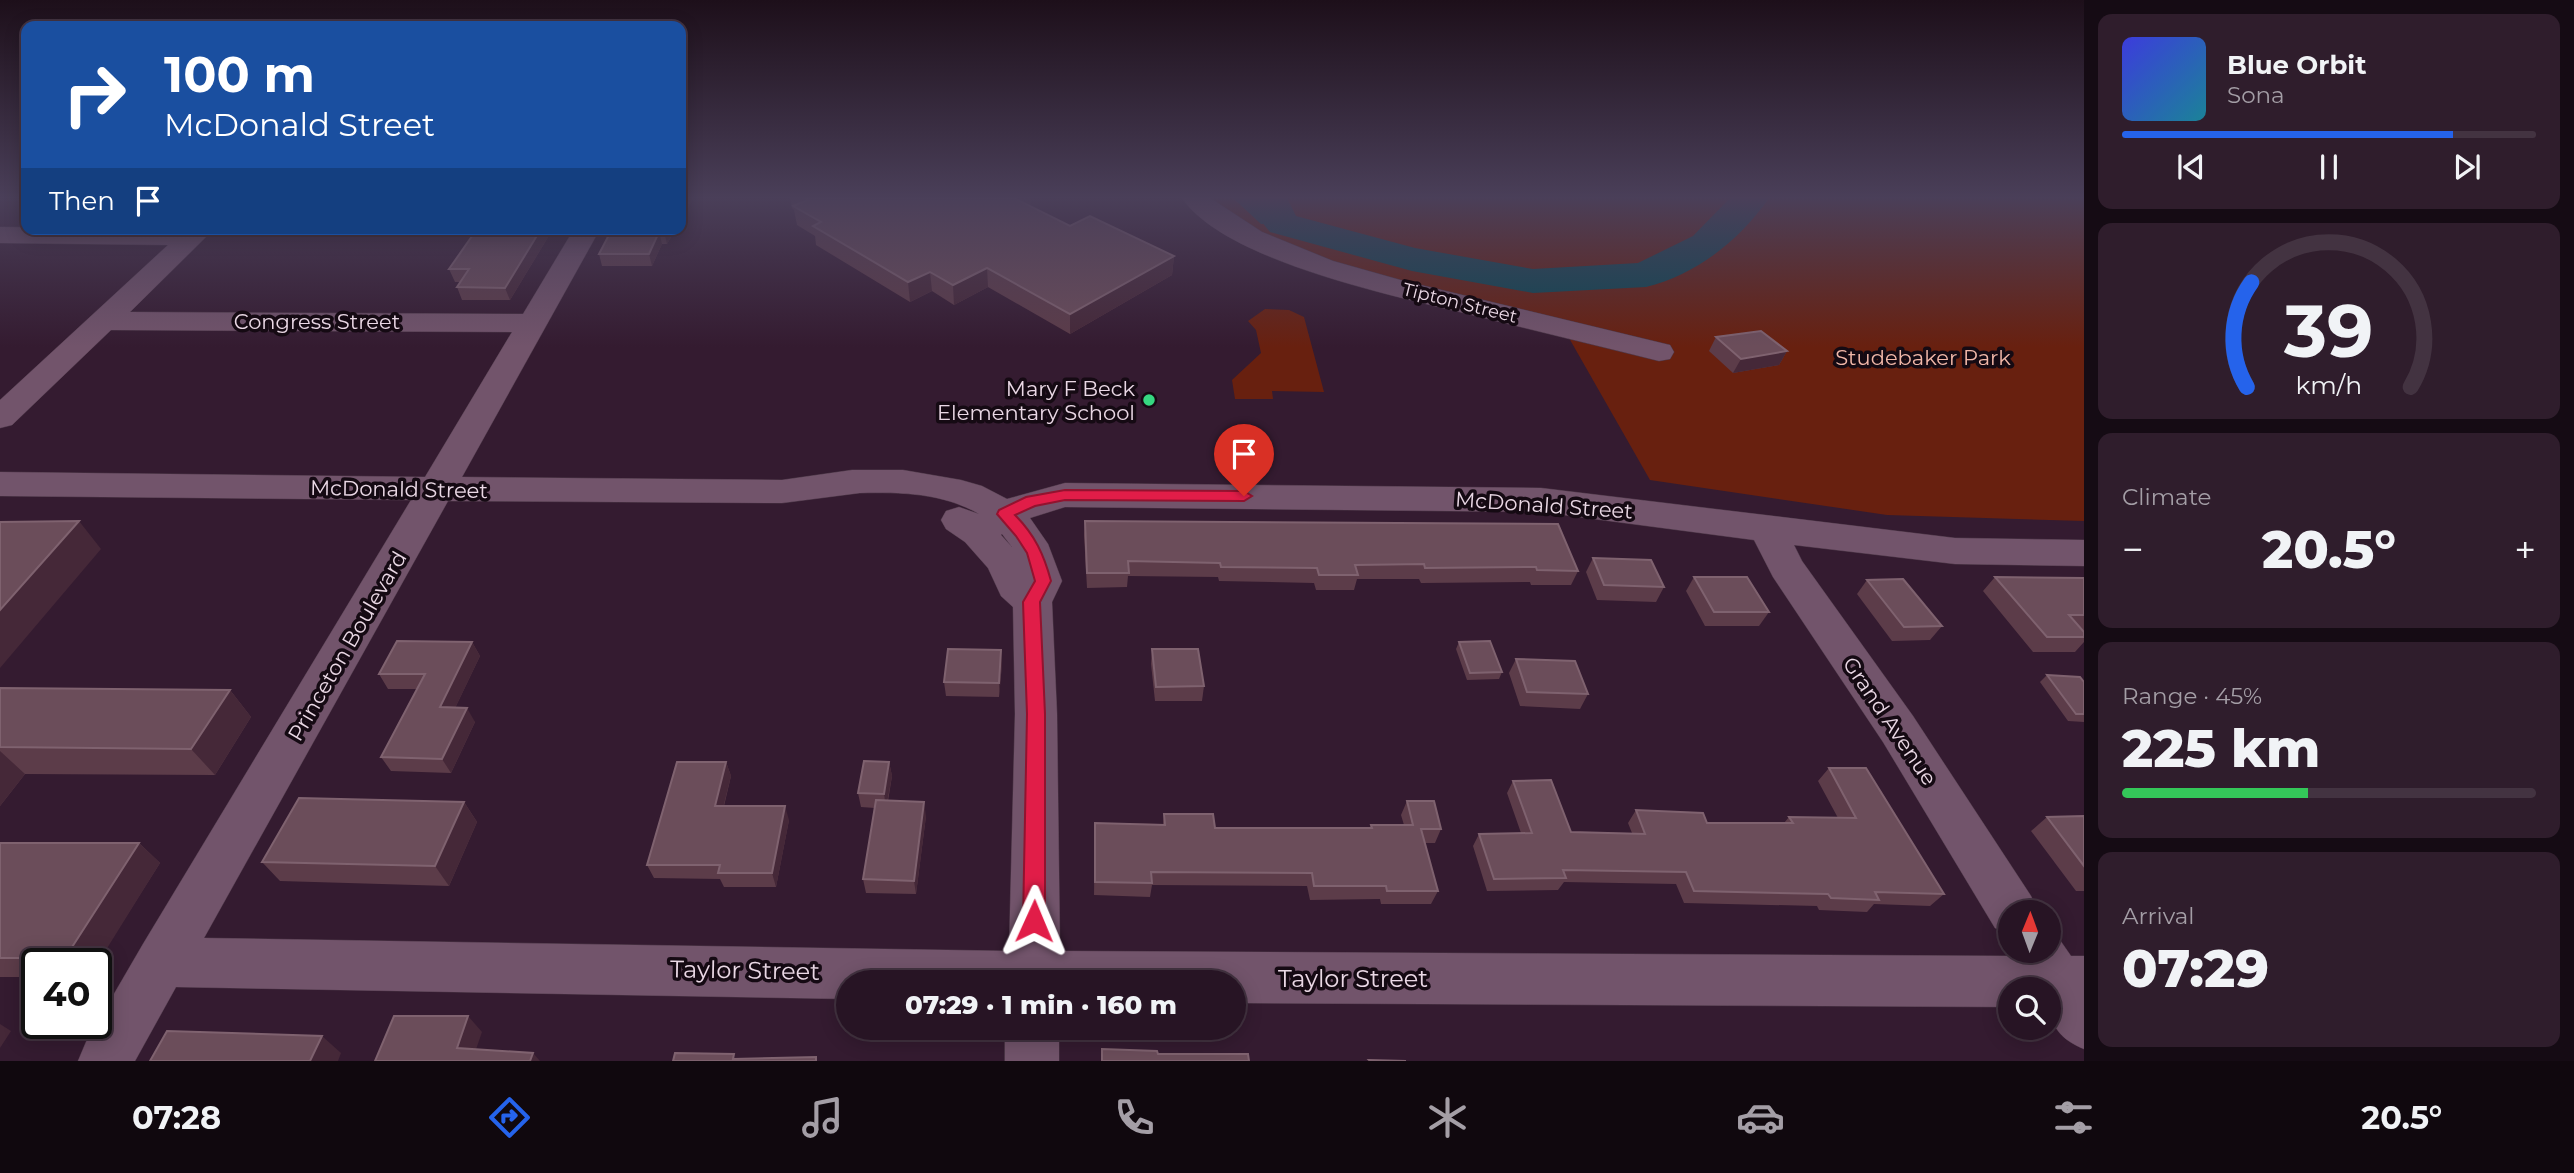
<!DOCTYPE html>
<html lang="en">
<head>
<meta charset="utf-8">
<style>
	:root { --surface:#271424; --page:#2f1d2c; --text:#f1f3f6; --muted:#a49ea6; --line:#433341; --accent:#2563eb }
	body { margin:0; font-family:Montserrat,sans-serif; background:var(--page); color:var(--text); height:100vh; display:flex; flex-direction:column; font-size:26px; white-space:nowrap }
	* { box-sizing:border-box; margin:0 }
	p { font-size:23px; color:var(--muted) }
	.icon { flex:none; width:38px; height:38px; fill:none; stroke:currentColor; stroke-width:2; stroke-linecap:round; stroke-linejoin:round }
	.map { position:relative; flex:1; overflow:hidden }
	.panel { display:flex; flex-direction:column; gap:14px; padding:14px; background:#150b14; width:490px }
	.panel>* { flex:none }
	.hud { position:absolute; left:21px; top:21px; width:665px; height:214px; border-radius:14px; box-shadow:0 4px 18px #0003,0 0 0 2px var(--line); background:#1a4fa0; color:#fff; overflow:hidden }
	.needle { width:46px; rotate:1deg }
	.tools { position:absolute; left:1998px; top:900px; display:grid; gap:14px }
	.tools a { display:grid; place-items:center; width:63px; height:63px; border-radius:50%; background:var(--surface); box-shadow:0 4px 18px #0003,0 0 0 2px var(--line); font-size:35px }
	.speed { position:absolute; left:21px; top:948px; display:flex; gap:14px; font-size:35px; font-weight:700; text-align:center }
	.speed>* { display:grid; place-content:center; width:91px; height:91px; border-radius:50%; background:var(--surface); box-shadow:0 4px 18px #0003,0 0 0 2px var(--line); line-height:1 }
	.speed .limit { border:4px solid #111; border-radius:10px; background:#fff; color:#111 }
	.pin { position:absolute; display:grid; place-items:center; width:60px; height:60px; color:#fff; margin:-72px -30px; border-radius:50% 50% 50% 0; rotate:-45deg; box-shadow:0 0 7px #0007 }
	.pin .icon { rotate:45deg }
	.me { position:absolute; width:77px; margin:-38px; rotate:1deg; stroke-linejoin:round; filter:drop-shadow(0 0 5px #0008) }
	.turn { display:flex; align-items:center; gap:24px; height:147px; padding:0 28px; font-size:32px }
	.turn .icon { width:91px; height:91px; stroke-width:2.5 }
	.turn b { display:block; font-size:49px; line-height:60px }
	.then { display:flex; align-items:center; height:66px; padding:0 28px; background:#0003; gap:14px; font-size:26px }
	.big { font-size:52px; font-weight:800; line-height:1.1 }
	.panel .widget { flex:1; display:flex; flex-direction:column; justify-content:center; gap:10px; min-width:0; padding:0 24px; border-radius:14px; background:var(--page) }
	.panel .dial { align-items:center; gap:0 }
	.dial svg { height:182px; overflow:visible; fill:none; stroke:var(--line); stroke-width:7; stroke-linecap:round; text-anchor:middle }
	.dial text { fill:var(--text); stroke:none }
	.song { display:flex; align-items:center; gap:21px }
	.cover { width:84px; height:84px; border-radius:10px; background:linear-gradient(135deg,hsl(240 70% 55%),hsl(190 70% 35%)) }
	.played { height:7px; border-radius:4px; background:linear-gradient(90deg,var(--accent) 80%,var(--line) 80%) }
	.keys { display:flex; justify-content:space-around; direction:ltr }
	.heat { display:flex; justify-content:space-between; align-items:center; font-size:38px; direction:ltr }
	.charge { height:10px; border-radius:5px; background:linear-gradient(90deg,#34c759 45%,var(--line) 0) }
	.trip { position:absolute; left:836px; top:970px; width:410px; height:70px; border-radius:35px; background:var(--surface); box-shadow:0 4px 18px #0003,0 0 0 2px var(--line); font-weight:800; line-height:70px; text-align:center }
	.menu { display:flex; height:112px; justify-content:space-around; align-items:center; background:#10080e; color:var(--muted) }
	.menu .icon { width:49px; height:49px }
	.menu .active { color:var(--accent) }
	.menu b { font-size:32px; color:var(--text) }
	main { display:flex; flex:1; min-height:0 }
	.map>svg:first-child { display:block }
	.green { fill:#68200f }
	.water { fill:#0b4752 }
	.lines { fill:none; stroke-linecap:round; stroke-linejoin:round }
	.river { fill:#0b4752; fill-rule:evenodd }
	.minor-casing { stroke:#4d3848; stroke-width:1 }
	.minor { fill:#72546b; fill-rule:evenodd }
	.wall { fill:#5c3c49 }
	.shaded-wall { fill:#452838 }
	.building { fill:#6b4d5a; stroke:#7f626f; stroke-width:2 }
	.route { fill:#e11d48; stroke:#92132f; stroke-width:2 }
	.poi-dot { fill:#36d881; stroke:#150a13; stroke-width:2.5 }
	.labels { text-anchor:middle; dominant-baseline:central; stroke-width:7; stroke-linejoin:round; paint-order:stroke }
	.far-street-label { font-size:18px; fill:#ead8e5; stroke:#150a13 }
	.street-label { font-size:21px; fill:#ead8e5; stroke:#150a13 }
	.park-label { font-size:21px; fill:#f2b8a9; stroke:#150a13 }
	.poi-label { font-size:21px; fill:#ead8e5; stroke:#150a13; text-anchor:end }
	.near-street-label { font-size:24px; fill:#ead8e5; stroke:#150a13 }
</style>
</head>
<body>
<main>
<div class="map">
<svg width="2084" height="1061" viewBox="0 0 2084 1061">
	<rect width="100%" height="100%" fill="#341b30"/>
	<g class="green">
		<polygon points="1181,198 2084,198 2084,521 1887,515 1650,480 1569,338 1273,256 1214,227"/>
		<polygon points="1265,309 1289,310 1304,317 1324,392 1272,391 1273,399 1235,399 1232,380 1261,353 1256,330 1248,321"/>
	</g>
	<polygon class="water" points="1233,198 1287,198 1296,216 1283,224 1261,224"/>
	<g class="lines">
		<path class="river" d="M1242,198h38l16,18 119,32 118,21 105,-6 55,-27 37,-38h39c-29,42 -73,77 -123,89l-113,6 -121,-22 -142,-39z"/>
		<g class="minor-casing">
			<g id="minor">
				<path d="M1182,198h28l52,34 71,29 71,20 266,64 4,7 -4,7 -11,2c-64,-16 -127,-31 -191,-47 -73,-18 -243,-53 -286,-116z"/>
				<path d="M0,227l214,2 -84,83 393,2 51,-85h26l-138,248 320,3 70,-10h51l58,10 21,6 25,13 58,-16 476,5 414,50 129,2v26l-129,-2 -161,-19 8,16 111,155 118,180 7,16h-27v22l-16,-6 -112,-186 -110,-165 -19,-37 -213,-28 -476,-5 -35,11 18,26 14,37 -10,21 5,112 3,237 954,5 -2,-6h37v-20l6,3 16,23h13v93c-31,-13 -35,-29 -35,-60h-38v18l-777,-4v-21h-385v17l-673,-12 -41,74h-57l8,-19 57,-98 268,-444 -411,-4v-24l425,5 87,-145 -401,-2 -99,95 -12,3v-28l168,-155 -168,-2zM860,493c41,-1 83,0 119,21l-20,-7 -13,4 -5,9 5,9 19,13 23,26 13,28 12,11 2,107 -6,237 -805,-13 244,-437 334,2zM1002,534l10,13 -11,-12z"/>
				<rect x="1005" y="1027" width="54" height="34"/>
			</g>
		</g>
		<use href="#minor" class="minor"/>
	</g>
	<g class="wall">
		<polygon points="790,198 1031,198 1031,205 1029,206 1070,226 1174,256 1172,275 1070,334 988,287 954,305 932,291 910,302 816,245 815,236 797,225 794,210 792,208"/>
		<polygon points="477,229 553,229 510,300 462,300 457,287 461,282 455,282 449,269"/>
		<polygon points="612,229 676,229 667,244 662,244 652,266 602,266 599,254"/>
		<polygon points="1716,337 1787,351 1779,365 1733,373 1709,351"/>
		<polygon points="1085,521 1578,571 1571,585 1531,585 1530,582 1421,583 1419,579 1357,579 1354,590 1316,590 1314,583 1219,581 1218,577 1128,576 1127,587 1087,588 1084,535"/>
		<polygon points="1593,558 1664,587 1656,602 1597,600 1586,572"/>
		<polygon points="1694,577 1769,612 1759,626 1705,626 1686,591"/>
		<polygon points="1995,577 2084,578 2084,630 2083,630 2084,632 2084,642 2075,652 2033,652 1983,591"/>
		<polygon points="1867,580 1942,626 1930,640 1892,641 1857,594"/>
		<polygon points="472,642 480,656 455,708 475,722 451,773 391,771 381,757 418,689 388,689 379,674"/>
		<polygon points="1459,642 1502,672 1499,679 1467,680 1456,649"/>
		<polygon points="1152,649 1204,686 1202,701 1155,701 1151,664"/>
		<polygon points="1516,659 1588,694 1580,709 1520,706 1509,673"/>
		<polygon points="1002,664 999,697 946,696 944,682"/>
		<polygon points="2047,675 2084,682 2084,722 2068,721 2040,682"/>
		<polygon points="0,688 230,690 251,717 215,775 25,774 0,806"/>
		<polygon points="726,762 731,776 724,806 789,820 776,887 724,887 720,879 654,878 647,865"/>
		<polygon points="889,762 892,776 888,801 926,816 916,894 866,893 863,879 875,808 861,807 858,793"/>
		<polygon points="1829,768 1944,894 1930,906 1874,904 1867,912 1819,910 1817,906 1684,903 1676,884 1564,882 1558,890 1487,891 1473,846 1479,834 1521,833 1507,793 1513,781 1571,832 1632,833 1628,823 1636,810 1707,823 1784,823 1789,817 1838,818 1818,781"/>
		<polygon points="1407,801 1441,829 1435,843 1424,843 1438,891 1431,904 1381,904 1380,899 1310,900 1307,886 1152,885 1150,897 1094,895 1095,823 1163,824 1164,814 1215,828 1370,828 1371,825 1404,825 1401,815"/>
		<polygon points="464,802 477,822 449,886 280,881 262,862"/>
		<polygon points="2084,816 2084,891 2076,891 2031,831 2047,817"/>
		<polygon points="0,843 139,843 160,863 96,964 37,964 37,977 0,977"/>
	</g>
	<g class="shaded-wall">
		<polygon points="684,198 694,198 681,220 681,204"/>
		<polygon points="1009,198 1031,198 1031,205 1009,215"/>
		<polygon points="541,229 553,229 510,300 505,288"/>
		<polygon points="665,229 676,229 667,244 664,232"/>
		<polygon points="659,232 662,244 652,266 649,254"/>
		<polygon points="1174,256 1172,275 1070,334 1070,314"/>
		<polygon points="987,268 988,287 954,305 953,285"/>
		<polygon points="930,272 932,291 910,302 908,282"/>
		<polygon points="1787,351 1779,365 1733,373 1741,359"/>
		<polygon points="79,521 101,549 0,668 0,610"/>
		<polygon points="472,642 480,656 449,721 440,707"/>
		<polygon points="1001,650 1002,664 999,697 999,683"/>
		<polygon points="230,690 251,717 215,775 191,749"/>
		<polygon points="467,708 475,722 451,773 442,759"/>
		<polygon points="0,751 25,774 0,806"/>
		<polygon points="726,762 731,776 720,820 715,806"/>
		<polygon points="889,762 892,776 886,808 884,794"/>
		<polygon points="464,802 477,822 449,886 435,866"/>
		<polygon points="924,802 926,816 916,894 914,881"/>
		<polygon points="785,806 789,820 776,887 772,873"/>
		<polygon points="139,843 160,863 96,966 96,964 73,964 65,958"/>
		<polygon points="468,1016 482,1032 472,1061 457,1048"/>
		<polygon points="0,1024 11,1031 0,1048"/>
		<polygon points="322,1036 341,1053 338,1061 310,1061"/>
		<polygon points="533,1053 540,1061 530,1061"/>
	</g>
	<g class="building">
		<polygon points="804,198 1014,198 1070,226 1090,216 1174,256 1070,314 987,268 953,285 930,272 908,282 813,226 821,222 793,206 808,200"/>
		<polygon points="477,229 541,229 505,288 457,287 469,269 449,269"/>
		<polygon points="612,229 665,229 664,232 659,232 649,254 599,254"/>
		<polygon points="1761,331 1787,351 1741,359 1716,337"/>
		<polygon points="79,521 0,610 0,522"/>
		<polygon points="1085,521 1558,524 1578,571 1537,570 1536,567 1425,568 1424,564 1355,565 1358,575 1319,575 1317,568 1221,567 1220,563 1128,561 1129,573 1087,573"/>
		<polygon points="1593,558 1651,560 1664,587 1604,585"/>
		<polygon points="1694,577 1747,577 1769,612 1714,612"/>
		<polygon points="1995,577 2084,578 2084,615 2069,615 2084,632 2084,637 2047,637"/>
		<polygon points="1903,579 1942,626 1904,627 1867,580"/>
		<polygon points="397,641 472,642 440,707 467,708 442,759 381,757 425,674 379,674"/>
		<polygon points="1490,641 1502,672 1470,673 1459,642"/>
		<polygon points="948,649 1001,650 999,683 944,682"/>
		<polygon points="1152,649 1198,649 1204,686 1156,687"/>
		<polygon points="1516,659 1575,661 1588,694 1527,692"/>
		<polygon points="2047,675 2080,677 2084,682 2084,714 2076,714"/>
		<polygon points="0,688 230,690 191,749 0,747"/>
		<polygon points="864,761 889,762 884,794 858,793"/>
		<polygon points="677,762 726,762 715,806 785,806 772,873 718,873 720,865 647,865"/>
		<polygon points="1829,768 1866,768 1944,894 1875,892 1879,900 1831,898 1828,894 1694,891 1686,872 1563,870 1566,878 1494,879 1479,834 1532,833 1513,781 1551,780 1571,832 1645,834 1636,810 1703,813 1707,823 1793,823 1789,817 1856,818"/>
		<polygon points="299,798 464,802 435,866 262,862"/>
		<polygon points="876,800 924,802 914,881 863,879"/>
		<polygon points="1407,801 1434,801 1441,829 1421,829 1438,891 1387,891 1386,886 1314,886 1312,873 1151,872 1152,883 1095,882 1095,823 1165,825 1164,814 1213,814 1215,828 1372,828 1371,825 1413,825"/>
		<polygon points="2084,816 2084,866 2047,817"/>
		<polygon points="0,843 139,843 65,958 0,958"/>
		<polygon points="394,1016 468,1016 457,1048 533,1053 530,1061 375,1061"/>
		<polygon points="167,1031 322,1036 310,1061 150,1061"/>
		<polygon points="1102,1049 1157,1051 1158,1054 1248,1054 1249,1061 1102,1061"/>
		<polygon points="675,1053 734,1054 733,1059 816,1057 816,1061 673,1061"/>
		<polygon points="1369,1060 1406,1061 1370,1061"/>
	</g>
	<linearGradient id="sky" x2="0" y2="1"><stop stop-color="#1d0f1a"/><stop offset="0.57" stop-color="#4a3f59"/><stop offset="1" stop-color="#4a3f59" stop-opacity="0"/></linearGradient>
	<rect width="2084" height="347" fill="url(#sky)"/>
	<path class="route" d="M1065,490l179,1 8,5 -8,5 -179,-1 -30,6 -20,9c20,20 29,40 36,66l-11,21 5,112v207l-3,8 -8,3 -8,-3 -3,-8 4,-207 -4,-112 12,-21 -8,-28 -11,-17 -19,-22 2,-4 27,-13z"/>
	<circle class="poi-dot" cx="1149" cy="400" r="7"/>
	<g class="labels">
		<g class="far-street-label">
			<text transform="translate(1460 303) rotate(14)">Tipton Street</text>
		</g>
		<g class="street-label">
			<text x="317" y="321">Congress Street</text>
			<text transform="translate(399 489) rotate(1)">McDonald Street</text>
			<text transform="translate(1544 505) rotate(4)">McDonald Street</text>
			<text transform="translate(347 646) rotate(-60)">Princeton Boulevard</text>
			<text transform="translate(1890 721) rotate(56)">Grand Avenue</text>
		</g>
		<g class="park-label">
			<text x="1923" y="357">Studebaker Park</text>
		</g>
		<g class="poi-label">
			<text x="1135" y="388">Mary F Beck<tspan x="1135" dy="24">Elementary School</tspan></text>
		</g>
		<g class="near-street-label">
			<text transform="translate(745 970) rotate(1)">Taylor Street</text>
			<text x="1353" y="978">Taylor Street</text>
		</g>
	</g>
</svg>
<div class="tools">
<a><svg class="needle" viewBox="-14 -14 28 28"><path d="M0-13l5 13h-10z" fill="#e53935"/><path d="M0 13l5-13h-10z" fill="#a49ea6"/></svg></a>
<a><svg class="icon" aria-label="search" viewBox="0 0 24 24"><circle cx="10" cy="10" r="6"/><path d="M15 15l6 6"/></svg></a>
</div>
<div class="speed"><div class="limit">40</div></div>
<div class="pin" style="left:1244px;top:496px;background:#d93025"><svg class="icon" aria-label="arrive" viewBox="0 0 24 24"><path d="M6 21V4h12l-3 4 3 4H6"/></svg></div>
<svg class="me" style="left:1034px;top:921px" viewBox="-20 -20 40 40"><path d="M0-17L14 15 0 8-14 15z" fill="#e11d48" stroke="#fff" stroke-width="4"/></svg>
<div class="trip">07:29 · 1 min · 160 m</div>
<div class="hud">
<div class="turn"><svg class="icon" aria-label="right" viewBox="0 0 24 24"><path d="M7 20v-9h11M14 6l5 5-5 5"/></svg><div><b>100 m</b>McDonald Street</div></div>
<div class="then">Then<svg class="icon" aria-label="arrive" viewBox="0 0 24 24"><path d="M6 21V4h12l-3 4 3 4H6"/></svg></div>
</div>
</div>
<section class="panel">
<div class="widget">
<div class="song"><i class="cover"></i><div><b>Blue Orbit</b><p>Sona</p></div></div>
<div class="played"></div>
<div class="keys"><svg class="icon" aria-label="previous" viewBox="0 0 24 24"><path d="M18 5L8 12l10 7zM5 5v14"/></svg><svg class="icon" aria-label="pause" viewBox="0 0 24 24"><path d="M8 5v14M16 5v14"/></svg><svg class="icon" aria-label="next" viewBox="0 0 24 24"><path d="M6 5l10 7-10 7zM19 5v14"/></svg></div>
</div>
<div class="widget dial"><svg viewBox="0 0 100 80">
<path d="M14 69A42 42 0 1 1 86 69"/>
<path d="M14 69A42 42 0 0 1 16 23" stroke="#2563eb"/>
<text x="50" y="56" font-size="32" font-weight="700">39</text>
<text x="50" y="72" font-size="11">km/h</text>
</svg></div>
<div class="widget"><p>Climate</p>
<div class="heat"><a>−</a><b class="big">20.5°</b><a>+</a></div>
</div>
<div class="widget"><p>Range · 45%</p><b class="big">225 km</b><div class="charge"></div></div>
<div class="widget"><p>Arrival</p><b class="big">07:29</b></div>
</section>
</main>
<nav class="menu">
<b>07:28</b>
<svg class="icon active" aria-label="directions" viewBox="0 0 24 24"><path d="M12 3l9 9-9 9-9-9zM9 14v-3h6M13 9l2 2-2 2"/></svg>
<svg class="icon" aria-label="music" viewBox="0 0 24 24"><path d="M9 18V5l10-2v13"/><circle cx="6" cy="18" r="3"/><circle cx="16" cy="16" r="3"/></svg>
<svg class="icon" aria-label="phone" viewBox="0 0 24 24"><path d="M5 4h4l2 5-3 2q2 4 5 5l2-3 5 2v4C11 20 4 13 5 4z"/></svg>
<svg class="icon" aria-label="climate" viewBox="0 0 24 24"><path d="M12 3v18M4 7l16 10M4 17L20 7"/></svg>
<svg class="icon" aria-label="car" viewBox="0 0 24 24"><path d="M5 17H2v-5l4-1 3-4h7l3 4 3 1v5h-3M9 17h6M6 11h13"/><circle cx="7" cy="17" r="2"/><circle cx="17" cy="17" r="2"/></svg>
<svg class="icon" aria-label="filters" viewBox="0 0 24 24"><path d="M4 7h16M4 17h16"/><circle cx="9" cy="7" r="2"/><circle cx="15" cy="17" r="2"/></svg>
<b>20.5°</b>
</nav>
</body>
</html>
